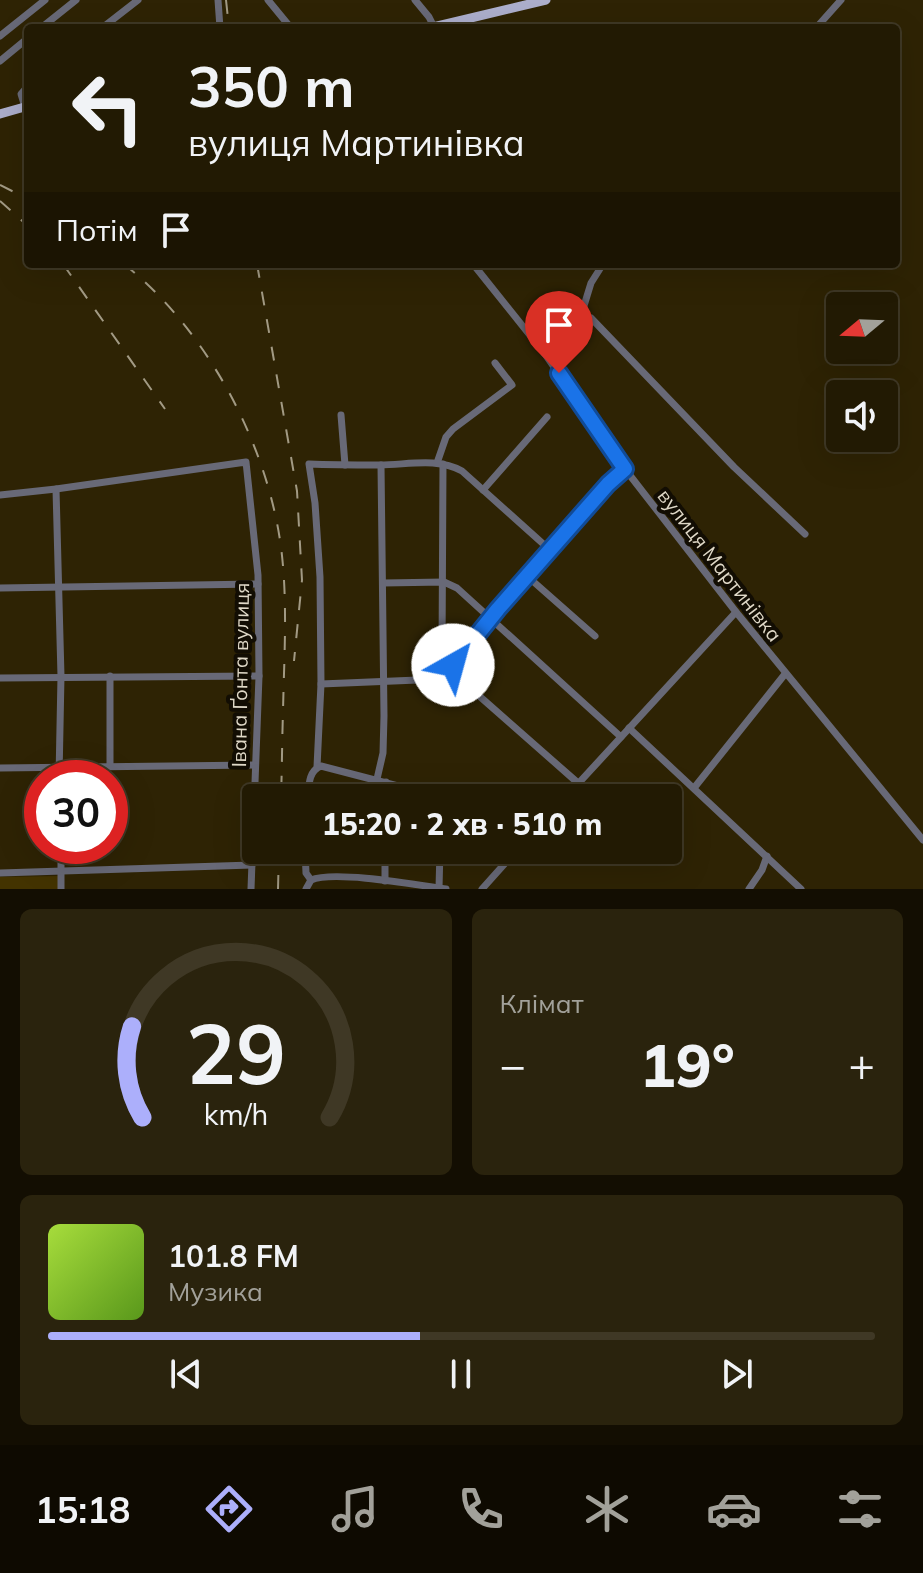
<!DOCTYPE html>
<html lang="uk">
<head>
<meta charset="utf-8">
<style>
	:root { --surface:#221a03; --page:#2a230d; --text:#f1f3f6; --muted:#a2a19a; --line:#3f3825; --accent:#acaffb }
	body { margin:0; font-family:Mulish,sans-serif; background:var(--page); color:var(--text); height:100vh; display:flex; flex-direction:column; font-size:30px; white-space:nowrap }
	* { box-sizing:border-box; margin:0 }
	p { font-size:26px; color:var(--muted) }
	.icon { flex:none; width:44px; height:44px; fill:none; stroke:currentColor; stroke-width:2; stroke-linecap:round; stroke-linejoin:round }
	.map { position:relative; height:889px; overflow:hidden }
	.side { display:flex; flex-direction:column; gap:20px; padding:20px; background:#130e02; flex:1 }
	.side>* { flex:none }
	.top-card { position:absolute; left:24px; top:24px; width:876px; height:244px; border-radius:8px; box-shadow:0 8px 32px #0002,0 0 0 2px var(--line); background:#221a03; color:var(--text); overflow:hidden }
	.needle { width:52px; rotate:251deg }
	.fabs { position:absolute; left:826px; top:292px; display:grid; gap:16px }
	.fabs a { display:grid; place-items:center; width:72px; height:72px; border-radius:8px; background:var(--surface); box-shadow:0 8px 32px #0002,0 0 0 2px var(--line); font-size:40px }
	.speed { position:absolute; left:24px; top:760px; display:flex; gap:16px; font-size:40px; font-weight:700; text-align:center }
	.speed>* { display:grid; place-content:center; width:104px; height:104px; border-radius:50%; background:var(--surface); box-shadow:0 8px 32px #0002,0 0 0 2px var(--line); line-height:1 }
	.speed .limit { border:12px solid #d22; background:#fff; color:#111 }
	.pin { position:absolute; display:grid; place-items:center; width:68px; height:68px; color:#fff; margin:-82px -34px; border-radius:50% 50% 50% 0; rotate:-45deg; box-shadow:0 0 8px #0007 }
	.pin .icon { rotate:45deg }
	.me { position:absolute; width:88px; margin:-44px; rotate:38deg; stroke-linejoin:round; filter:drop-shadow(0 0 6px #0008) }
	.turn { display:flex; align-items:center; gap:28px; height:168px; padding:0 32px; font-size:36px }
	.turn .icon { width:104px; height:104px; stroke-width:2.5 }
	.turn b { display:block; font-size:56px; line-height:68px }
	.then { display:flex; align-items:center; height:76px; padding:0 32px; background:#0003; gap:16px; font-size:30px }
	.big { font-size:60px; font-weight:800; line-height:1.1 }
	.side .widget { flex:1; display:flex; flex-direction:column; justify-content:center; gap:12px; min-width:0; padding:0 28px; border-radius:12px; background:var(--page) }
	.side .dial { align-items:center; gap:0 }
	.dial svg { height:208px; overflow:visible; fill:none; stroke:var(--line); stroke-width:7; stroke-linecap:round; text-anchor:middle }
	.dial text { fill:var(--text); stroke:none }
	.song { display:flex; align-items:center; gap:24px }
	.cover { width:96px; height:96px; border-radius:12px; background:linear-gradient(135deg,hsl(80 70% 55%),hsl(90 70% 35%)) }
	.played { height:8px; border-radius:4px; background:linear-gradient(90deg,var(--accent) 45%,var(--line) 45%) }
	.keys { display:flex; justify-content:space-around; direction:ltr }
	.heat { display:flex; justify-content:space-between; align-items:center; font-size:44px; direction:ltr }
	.side .tiles { flex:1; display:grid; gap:20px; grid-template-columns:1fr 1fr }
	.widget:last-child { grid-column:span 2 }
	.trip { position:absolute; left:242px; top:784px; width:440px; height:80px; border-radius:8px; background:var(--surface); box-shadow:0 8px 32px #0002,0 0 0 2px var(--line); font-weight:800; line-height:80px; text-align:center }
	.tab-bar { display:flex; height:128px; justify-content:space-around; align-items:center; background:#0e0a01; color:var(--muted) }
	.tab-bar .icon { width:56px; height:56px }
	.tab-bar .selected { color:var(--accent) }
	.tab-bar b { font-size:36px; color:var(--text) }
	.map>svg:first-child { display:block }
	.green { fill:#433300 }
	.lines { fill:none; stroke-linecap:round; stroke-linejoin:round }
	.minor { stroke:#686977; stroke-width:7 }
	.major { stroke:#acaecb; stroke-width:9 }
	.rail { stroke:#a29a84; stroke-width:2; stroke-dasharray:14 14; stroke-linecap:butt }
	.route-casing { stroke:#114b97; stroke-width:20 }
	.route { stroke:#1a73e8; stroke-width:14 }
	.labels { text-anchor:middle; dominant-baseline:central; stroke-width:8; stroke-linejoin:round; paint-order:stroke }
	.street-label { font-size:20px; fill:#dfd8c7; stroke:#120d03 }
</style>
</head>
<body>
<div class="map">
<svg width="923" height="889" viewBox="0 0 923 889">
	<rect width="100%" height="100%" fill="#2e2304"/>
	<polygon class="green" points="59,876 59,889 0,889 0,877"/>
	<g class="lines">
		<g class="minor">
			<polyline points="218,0 220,28"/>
			<polyline points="268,0 291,28"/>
			<polyline points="415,0 429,17 434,27"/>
			<polyline points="41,28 76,0"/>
			<polyline points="102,28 138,0"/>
			<polyline points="816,28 841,0"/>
			<polyline points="0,36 45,0"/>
			<polyline points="0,61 28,38"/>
			<polyline points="25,107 21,94 28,86"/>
			<polyline points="473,264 545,354 625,469 736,612 923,840"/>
			<polyline points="583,316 591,318 734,467 805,534"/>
			<polyline points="545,354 576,326 583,316 583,309 591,283 603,264"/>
			<polyline points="341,415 345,465"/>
			<polyline points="437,463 446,437 453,429 512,385 495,363"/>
			<polyline points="443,464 442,654 445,667 449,674"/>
			<polyline points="56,489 61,676 59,778"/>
			<polyline points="483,490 547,417"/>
			<polyline points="0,495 56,489 246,462 258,575 259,676 251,889"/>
			<polyline points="527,576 595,636"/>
			<polyline points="383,583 444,582 457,588 621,737"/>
			<polyline points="0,588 258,584"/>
			<polyline points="452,672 453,665 498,609 608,484 625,469"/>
			<polyline points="449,674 452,672 578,783"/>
			<polyline points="110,676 110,766"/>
			<polyline points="0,678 259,676"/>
			<polyline points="321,684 442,679 449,674"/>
			<polyline points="629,728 801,889"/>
			<path d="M317,767l4,-83 -1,-107 -5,-74 -6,-39c24,1 47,1 71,1 27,0 57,-8 82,6l88,79"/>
			<polyline points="0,768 255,765"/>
			<polyline points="377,779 383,753 384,716 381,465"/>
			<polyline points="694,788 785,674"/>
			<path d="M308,798c1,-12 0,-27 13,-32l123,32"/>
			<polyline points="386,798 386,782"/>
			<polyline points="565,798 736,612"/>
			<polyline points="61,846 61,889"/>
			<polyline points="305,850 306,873 311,880"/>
			<polyline points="0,873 252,865"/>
			<polyline points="385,881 385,850"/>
			<polyline points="439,888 440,850"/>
			<path d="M306,889l5,-9c23,-10 107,5 135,9"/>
			<polyline points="482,889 517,850"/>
			<polyline points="749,889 762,870 767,856"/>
		</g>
		<g class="major">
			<polyline points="429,28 546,0"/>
			<polyline points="0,114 28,106"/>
		</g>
		<g class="rail">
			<polyline points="226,0 229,28"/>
			<polyline points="0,185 28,199"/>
			<polyline points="0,201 28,226"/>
			<polyline points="63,264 165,409"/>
			<path d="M124,264c83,66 143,179 157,283 7,55 3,110 2,165 -1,29 -1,57 -2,86"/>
			<polyline points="257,264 297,491 302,580 294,661"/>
			<polyline points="278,889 279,850"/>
		</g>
	</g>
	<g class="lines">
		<g class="route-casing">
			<polyline id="route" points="453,665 498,609 608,484 625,469 559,373"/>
		</g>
		<use href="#route" class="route"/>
	</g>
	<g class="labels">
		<g class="street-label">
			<text transform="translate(720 565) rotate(52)">вулиця Мартинівка</text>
			<text transform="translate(240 675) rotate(-89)">Івана Ґонта вулиця</text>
		</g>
	</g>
</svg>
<div class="fabs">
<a><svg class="needle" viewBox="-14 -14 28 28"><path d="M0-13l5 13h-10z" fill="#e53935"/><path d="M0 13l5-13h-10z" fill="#a2a19a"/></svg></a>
<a><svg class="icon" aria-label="sound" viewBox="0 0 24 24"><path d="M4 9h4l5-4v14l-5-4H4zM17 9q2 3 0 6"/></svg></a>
</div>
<div class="speed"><div class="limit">30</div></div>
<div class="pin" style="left:559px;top:373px;background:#d93025"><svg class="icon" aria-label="arrive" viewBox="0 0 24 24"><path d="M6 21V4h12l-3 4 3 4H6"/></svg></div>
<svg class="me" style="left:453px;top:665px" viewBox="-20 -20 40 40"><circle r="19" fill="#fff"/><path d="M0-13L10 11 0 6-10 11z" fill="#1a73e8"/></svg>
<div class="trip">15:20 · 2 хв · 510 m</div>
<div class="top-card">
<div class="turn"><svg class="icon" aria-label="left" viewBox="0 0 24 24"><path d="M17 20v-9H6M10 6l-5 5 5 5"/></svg><div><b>350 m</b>вулиця Мартинівка</div></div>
<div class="then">Потім<svg class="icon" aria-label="arrive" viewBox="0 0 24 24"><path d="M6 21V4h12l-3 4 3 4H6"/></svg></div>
</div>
</div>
<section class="side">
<div class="tiles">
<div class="widget dial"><svg viewBox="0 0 100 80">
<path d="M14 69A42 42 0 1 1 86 69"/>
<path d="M14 69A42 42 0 0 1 10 34" stroke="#acaffb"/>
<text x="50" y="56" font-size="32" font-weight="700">29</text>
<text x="50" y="72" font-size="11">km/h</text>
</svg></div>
<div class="widget"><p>Клімат</p>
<div class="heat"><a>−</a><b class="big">19°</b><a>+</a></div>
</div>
<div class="widget">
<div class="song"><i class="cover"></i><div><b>101.8 FM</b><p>Музика</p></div></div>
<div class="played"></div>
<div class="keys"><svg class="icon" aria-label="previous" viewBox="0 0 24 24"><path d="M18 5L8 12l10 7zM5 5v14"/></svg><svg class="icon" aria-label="pause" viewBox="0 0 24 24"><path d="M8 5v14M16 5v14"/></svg><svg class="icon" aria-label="next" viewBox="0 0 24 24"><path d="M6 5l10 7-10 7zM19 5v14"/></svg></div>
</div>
</div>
</section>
<nav class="tab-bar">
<b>15:18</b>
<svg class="icon selected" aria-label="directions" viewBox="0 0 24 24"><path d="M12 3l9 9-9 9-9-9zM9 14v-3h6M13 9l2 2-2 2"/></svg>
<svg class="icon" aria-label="music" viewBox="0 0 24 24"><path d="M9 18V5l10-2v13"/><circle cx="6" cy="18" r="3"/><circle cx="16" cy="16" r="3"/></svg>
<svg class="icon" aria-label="phone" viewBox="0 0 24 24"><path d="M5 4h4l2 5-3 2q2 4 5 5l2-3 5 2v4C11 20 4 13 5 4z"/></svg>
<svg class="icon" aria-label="climate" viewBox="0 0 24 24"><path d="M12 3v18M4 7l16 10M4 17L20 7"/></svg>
<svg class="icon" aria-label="car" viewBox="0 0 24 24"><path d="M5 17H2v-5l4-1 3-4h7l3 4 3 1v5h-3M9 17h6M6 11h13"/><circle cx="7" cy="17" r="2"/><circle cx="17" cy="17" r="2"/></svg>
<svg class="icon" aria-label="filters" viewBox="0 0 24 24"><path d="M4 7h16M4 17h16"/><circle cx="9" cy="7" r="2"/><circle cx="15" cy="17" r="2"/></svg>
</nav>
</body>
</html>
